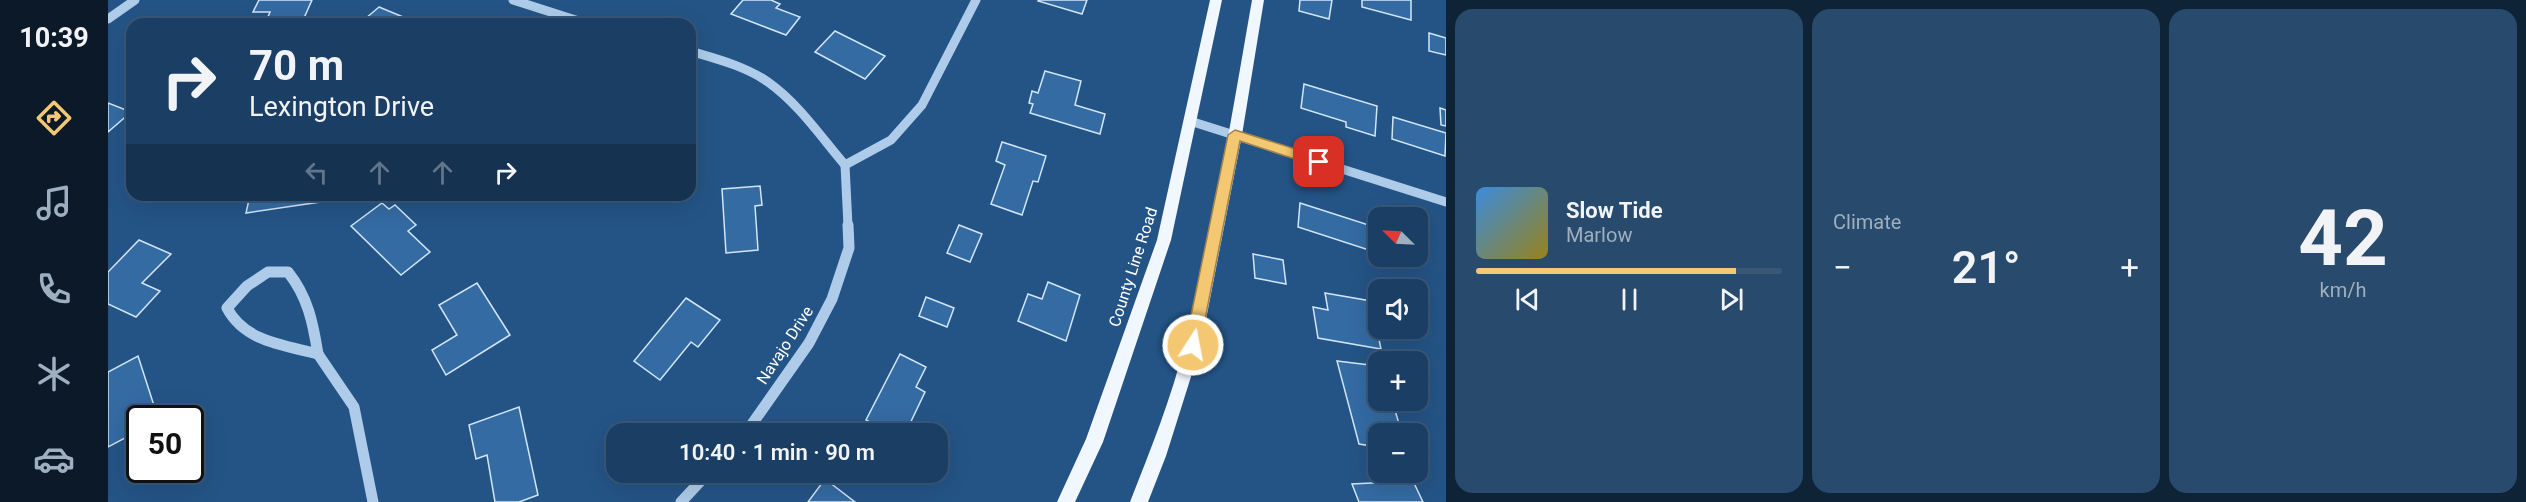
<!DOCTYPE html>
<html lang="en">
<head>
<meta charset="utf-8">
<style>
	:root { --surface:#1b3f64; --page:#284a6d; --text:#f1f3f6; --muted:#a0afbf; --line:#395878; --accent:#f4c872 }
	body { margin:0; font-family:Roboto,sans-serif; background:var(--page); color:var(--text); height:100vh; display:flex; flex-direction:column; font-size:22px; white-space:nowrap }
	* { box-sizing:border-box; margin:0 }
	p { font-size:20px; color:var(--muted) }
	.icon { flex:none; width:33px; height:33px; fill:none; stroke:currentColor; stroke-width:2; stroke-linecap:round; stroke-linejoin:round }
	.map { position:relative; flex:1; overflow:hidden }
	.panel { display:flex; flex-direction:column; gap:9px; padding:9px; background:#0f2337; width:1080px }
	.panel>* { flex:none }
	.hud { position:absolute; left:18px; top:18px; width:570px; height:183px; border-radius:18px; box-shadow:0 6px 24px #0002,0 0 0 2px var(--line); background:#1b3f64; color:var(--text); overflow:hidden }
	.needle { width:39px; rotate:294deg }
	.fabs { position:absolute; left:1260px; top:207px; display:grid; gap:12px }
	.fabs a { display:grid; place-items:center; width:60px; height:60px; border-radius:12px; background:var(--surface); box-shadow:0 6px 24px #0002,0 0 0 2px var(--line); font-size:30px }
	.speed { position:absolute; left:18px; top:405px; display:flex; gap:12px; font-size:30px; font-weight:700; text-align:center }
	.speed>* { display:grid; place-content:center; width:78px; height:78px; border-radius:50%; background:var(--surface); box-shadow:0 6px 24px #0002,0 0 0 2px var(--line); line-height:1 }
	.speed .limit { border:3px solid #111; border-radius:9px; background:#fff; color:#111 }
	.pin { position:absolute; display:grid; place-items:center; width:51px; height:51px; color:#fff; margin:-26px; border-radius:12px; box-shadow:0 3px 9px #0006 }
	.me { position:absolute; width:66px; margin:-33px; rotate:11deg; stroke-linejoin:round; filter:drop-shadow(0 0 4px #0008) }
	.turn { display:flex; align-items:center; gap:21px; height:126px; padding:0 24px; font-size:27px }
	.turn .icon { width:78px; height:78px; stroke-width:2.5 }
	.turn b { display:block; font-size:42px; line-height:51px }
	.lanes { display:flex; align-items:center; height:57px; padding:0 24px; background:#0003; justify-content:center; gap:30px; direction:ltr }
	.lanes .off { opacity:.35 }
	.big { font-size:45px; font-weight:600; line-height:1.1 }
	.panel .card { flex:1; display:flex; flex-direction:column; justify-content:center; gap:9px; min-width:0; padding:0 21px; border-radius:18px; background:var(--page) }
	.panel .dial { align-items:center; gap:0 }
	.dial b { font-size:78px; line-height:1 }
	.song { display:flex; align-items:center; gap:18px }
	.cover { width:72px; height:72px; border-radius:9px; background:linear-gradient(135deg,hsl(210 70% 55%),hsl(50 70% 35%)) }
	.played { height:6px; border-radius:3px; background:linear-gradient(90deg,var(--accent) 85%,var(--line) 85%) }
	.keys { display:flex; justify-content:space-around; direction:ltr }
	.heat { display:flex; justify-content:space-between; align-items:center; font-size:33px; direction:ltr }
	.panel .tiles { flex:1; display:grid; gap:9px; grid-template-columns:repeat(3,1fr) }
	.trip { position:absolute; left:498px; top:423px; width:342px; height:60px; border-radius:18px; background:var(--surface); box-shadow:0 6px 24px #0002,0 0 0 2px var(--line); font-weight:600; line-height:60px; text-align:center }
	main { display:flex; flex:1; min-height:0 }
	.tab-bar { display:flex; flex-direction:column; width:108px; justify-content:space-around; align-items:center; background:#0b1928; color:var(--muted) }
	.tab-bar .icon { width:42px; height:42px }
	.tab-bar .active { color:var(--accent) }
	.tab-bar b { font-size:27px; color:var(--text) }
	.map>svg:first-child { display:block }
	.building { fill:#346ba3; stroke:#d2e5f7; stroke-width:1.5 }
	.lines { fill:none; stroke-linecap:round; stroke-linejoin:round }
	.minor-far1 { stroke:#aecce9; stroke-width:9 }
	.minor { stroke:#aecce9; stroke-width:11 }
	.major { fill:#f1f7fe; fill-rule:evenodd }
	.route { fill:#f4c872; stroke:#9f824a; stroke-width:1.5 }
	.labels { text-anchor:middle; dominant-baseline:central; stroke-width:6; stroke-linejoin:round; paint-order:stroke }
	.street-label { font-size:16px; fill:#fff; stroke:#245486 }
</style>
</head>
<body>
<main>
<nav class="tab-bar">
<b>10:39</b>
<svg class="icon active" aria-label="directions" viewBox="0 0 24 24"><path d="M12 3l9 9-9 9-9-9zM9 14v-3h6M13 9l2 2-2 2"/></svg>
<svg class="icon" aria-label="music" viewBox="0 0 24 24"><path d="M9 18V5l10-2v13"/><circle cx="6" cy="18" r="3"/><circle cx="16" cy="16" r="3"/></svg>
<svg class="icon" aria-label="phone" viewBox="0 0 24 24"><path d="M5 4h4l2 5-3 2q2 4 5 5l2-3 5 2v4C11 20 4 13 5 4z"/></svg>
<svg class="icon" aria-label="climate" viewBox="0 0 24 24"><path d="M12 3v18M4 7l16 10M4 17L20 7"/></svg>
<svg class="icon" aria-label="car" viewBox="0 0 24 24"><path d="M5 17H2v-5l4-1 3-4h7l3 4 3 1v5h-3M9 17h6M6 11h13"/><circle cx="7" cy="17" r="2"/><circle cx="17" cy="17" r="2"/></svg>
</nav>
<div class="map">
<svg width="1338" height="502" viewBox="0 0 1338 502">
	<rect width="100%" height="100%" fill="#245486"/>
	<g class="building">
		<polygon points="151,0 204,0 196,18 159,19 162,12 145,12"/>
		<polygon points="635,0 663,0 672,4 668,8 692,17 678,35 623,14"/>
		<polygon points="979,0 974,14 930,1 931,0"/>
		<polygon points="1192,0 1224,0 1221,19 1191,11"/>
		<polygon points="1254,0 1303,0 1303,20 1254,7"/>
		<polygon points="271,7 312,24 251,24"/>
		<polygon points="84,17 97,24 73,24"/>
		<polygon points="727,31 777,56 757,79 707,52"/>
		<polygon points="1321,33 1338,38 1338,55 1321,51"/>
		<polygon points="937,71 973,81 967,105 997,114 992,134 922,113 925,104 921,103 924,91 930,93"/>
		<polygon points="1196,84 1269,106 1267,136 1238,127 1238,122 1193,108"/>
		<polygon points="0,103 23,112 0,132"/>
		<polygon points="1332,108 1338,110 1338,126 1333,125"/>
		<polygon points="1285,117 1338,133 1337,156 1284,139"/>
		<polygon points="894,142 938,156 930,182 925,181 914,215 883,204 897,165 888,161"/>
		<polygon points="652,186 654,205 647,206 650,250 618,253 614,189"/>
		<polygon points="142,195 220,195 219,201 138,213"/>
		<polygon points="274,203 281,209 287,205 308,225 300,231 322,252 293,275 243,226"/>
		<polygon points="1192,203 1270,228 1270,253 1190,227"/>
		<polygon points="851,225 874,234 862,262 839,253"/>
		<polygon points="31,240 63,254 34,283 52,291 28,317 0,304 0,272"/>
		<polygon points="1145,254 1175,260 1178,284 1147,278"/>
		<polygon points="940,282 972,295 958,341 910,321 920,294 934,299"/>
		<polygon points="369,283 402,335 338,375 324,350 349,335 331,305"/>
		<polygon points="1217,293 1263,301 1273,349 1210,338 1205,307 1220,310"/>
		<polygon points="818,297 846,308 839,327 811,316"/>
		<polygon points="578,298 612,320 590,347 583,342 552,380 526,361"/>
		<polygon points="792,354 818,367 808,387 817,392 797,434 784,434 758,420"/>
		<polygon points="30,356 50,418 32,418 32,430 0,447 0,372"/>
		<polygon points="1229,361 1270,366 1270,400 1284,400 1294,434 1270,434 1270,447 1251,444"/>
		<polygon points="411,407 430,495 411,502 387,502 379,455 368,459 361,425"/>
		<polygon points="717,479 747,502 700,502"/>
		<polygon points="1305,481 1315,502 1251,502 1244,484"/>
	</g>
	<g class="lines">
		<g class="minor-far1">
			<polyline points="405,0 480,24"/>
			<polyline points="0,19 27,0"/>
			<path d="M582,51c27,8 55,15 78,31 31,22 53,55 77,83"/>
			<polyline points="1082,121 1338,202"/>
			<polyline points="737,165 783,140 814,105 868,0"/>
			<polyline points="737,165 740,226"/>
		</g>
		<g class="minor">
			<path d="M160,272h20c20,25 25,51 30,82 -34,-9 -73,-12 -91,-46l20,-22z"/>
			<polyline points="210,354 246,407 265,502"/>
			<polyline points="637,434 701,343 724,299 741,248 740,225"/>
			<polyline points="573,502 601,472"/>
		</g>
		<g class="major">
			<polygon points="1102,0 1114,0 1063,240 995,442 967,502 949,502 978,439 1049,240"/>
			<path d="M1144,0h12l-22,135 -41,210 -35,111 -18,46h-18c20,-51 42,-105 55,-159 28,-113 47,-228 67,-343z"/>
		</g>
	</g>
	<polygon class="route" points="1127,130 1216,158 1217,162 1211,167 1132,141 1092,345 1090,350 1085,352 1079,350 1077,345 1120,135"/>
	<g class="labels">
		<g class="street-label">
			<text transform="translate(1025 267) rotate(-72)">County Line Road</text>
			<text transform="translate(677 345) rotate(-57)">Navajo Drive</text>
		</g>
	</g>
</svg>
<div class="fabs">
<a><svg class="needle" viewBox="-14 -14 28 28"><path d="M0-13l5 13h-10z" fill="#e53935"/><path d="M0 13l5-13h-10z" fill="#a0afbf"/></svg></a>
<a><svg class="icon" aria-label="sound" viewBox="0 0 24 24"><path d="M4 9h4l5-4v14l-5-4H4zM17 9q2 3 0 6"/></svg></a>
<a>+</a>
<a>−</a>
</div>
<div class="speed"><div class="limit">50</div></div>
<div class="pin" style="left:1211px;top:162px;background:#d93025"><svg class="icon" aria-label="arrive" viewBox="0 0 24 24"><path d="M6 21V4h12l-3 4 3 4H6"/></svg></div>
<svg class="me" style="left:1085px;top:345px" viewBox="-20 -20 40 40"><circle r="17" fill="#f4c872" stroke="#fff" stroke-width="3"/><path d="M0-11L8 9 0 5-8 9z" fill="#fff"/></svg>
<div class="trip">10:40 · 1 min · 90 m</div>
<div class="hud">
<div class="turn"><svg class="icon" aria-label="right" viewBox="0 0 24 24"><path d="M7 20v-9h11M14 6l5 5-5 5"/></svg><div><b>70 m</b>Lexington Drive</div></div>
<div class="lanes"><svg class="icon off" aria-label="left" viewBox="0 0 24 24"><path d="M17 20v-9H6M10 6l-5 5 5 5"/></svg><svg class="icon off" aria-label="ahead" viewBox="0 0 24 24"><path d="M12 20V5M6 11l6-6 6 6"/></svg><svg class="icon off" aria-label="ahead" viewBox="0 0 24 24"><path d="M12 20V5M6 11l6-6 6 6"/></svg><svg class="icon" aria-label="right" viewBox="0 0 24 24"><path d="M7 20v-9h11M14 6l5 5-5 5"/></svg></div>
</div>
</div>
<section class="panel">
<div class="tiles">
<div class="card">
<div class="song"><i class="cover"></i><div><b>Slow Tide</b><p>Marlow</p></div></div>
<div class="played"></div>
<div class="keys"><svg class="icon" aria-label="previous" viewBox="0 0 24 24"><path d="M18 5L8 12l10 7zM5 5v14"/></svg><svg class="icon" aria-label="pause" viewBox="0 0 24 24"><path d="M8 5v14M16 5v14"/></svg><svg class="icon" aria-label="next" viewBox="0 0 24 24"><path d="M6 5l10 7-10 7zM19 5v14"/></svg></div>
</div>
<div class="card"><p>Climate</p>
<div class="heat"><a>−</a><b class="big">21°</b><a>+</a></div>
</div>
<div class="card dial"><b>42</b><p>km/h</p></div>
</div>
</section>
</main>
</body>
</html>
